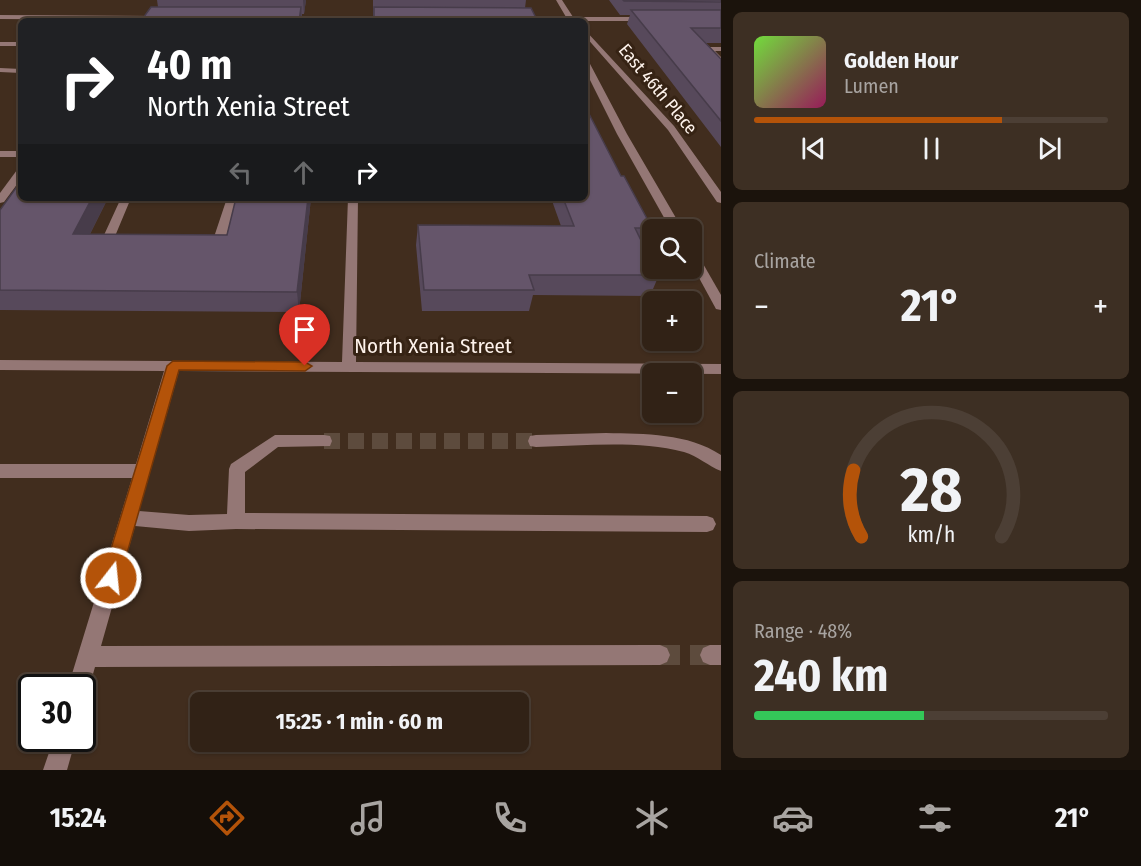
<!DOCTYPE html>
<html lang="en">
<head>
<meta charset="utf-8">
<style>
	:root { --surface:#312216; --page:#3d2f23; --text:#f1f3f6; --muted:#a8a4a1; --line:#4c3f35; --accent:#b45309 }
	body { margin:0; font-family:"Fira Sans Condensed",sans-serif; background:var(--page); color:var(--text); height:100vh; display:flex; flex-direction:column; font-size:22px; white-space:nowrap }
	* { box-sizing:border-box; margin:0 }
	p { font-size:20px; color:var(--muted) }
	.icon { flex:none; width:33px; height:33px; fill:none; stroke:currentColor; stroke-width:2; stroke-linecap:round; stroke-linejoin:round }
	.map { position:relative; flex:1; overflow:hidden }
	.details { display:flex; flex-direction:column; gap:12px; padding:12px; background:#1b130c; width:420px }
	.details>* { flex:none }
	.top-card { position:absolute; left:18px; top:18px; width:570px; height:183px; border-radius:9px; box-shadow:0 2px 4px #0004,0 0 0 2px var(--line); background:#202124; color:#fff; overflow:hidden }
	.tools { position:absolute; left:642px; top:219px; display:grid; gap:12px }
	.tools a { display:grid; place-items:center; width:60px; height:60px; border-radius:9px; background:var(--surface); box-shadow:0 2px 4px #0004,0 0 0 2px var(--line); font-size:30px }
	.speed { position:absolute; left:18px; top:674px; display:flex; gap:12px; font-size:30px; font-weight:700; text-align:center }
	.speed>* { display:grid; place-content:center; width:78px; height:78px; border-radius:50%; background:var(--surface); box-shadow:0 2px 4px #0004,0 0 0 2px var(--line); line-height:1 }
	.speed .limit { border:3px solid #111; border-radius:9px; background:#fff; color:#111 }
	.pin { position:absolute; display:grid; place-items:center; width:51px; height:51px; color:#fff; margin:-62px -26px; border-radius:50% 50% 50% 0; rotate:-45deg; box-shadow:0 0 6px #0007 }
	.pin .icon { rotate:45deg }
	.me { position:absolute; width:66px; margin:-33px; rotate:16deg; stroke-linejoin:round; filter:drop-shadow(0 0 4px #0008) }
	.turn { display:flex; align-items:center; gap:21px; height:126px; padding:0 30px; font-size:27px }
	.turn .icon { width:78px; height:78px; stroke-width:2.5 }
	.turn b { display:block; font-size:42px; line-height:51px }
	.lanes { display:flex; align-items:center; height:57px; padding:0 30px; background:#0003; justify-content:center; gap:30px; direction:ltr }
	.lanes .off { opacity:.35 }
	.big { font-size:45px; font-weight:700; line-height:1.1 }
	.details .tile { flex:1; display:flex; flex-direction:column; justify-content:center; gap:9px; min-width:0; padding:0 21px; border-radius:9px; background:var(--page) }
	.details .dial { align-items:center; gap:0 }
	.dial svg { height:156px; overflow:visible; fill:none; stroke:var(--line); stroke-width:7; stroke-linecap:round; text-anchor:middle }
	.dial text { fill:var(--text); stroke:none }
	.song { display:flex; align-items:center; gap:18px }
	.cover { width:72px; height:72px; border-radius:9px; background:linear-gradient(135deg,hsl(100 70% 55%),hsl(330 70% 35%)) }
	.played { height:6px; border-radius:3px; background:linear-gradient(90deg,var(--accent) 70%,var(--line) 70%) }
	.keys { display:flex; justify-content:space-around; direction:ltr }
	.heat { display:flex; justify-content:space-between; align-items:center; font-size:33px; direction:ltr }
	.charge { height:9px; border-radius:4px; background:linear-gradient(90deg,#34c759 48%,var(--line) 0) }
	.trip { position:absolute; left:190px; top:692px; width:339px; height:60px; border-radius:9px; background:var(--surface); box-shadow:0 2px 4px #0004,0 0 0 2px var(--line); font-weight:700; line-height:60px; text-align:center }
	.menu { display:flex; height:96px; justify-content:space-around; align-items:center; background:#140e09; color:var(--muted) }
	.menu .icon { width:42px; height:42px }
	.menu .on { color:var(--accent) }
	.menu b { font-size:27px; color:var(--text) }
	main { display:flex; flex:1; min-height:0 }
	.map>svg:first-child { display:block }
	.lines { fill:none; stroke-linecap:round; stroke-linejoin:round }
	.minor-tunnel-far1 { stroke:#5d4b3d; stroke-width:16; stroke-dasharray:16 8; stroke-linecap:butt }
	.minor-tunnel { stroke:#5d4b3d; stroke-width:20; stroke-dasharray:20 10; stroke-linecap:butt }
	.minor { fill:#947775; fill-rule:evenodd }
	.wall { fill:#57495b }
	.shaded-wall { fill:#473c4a }
	.building { fill:#65556a; stroke:#473c4a; stroke-width:1.5 }
	.route { fill:#b45309; stroke:#753606; stroke-width:1.5 }
	.labels { text-anchor:middle; dominant-baseline:central; stroke-width:6; stroke-linejoin:round; paint-order:stroke }
	.far-street-label { font-size:18px; fill:#fdf2eb; stroke:#362314 }
	.street-label { font-size:21px; fill:#fdf2eb; stroke:#362314 }
</style>
</head>
<body>
<main>
<div class="map">
<svg width="721" height="770" viewBox="0 0 721 770">
	<rect width="100%" height="100%" fill="#412d1e"/>
	<g class="lines">
		<polyline class="minor-tunnel-far1" points="324,441 536,441"/>
		<polyline class="minor-tunnel" points="660,655 710,655"/>
		<g class="minor">
			<polygon points="556,0 562,0 573,17 648,17 652,19 648,21 519,21 515,19 519,17 566,17"/>
			<polygon points="0,15 162,16 166,18 162,20 0,19"/>
			<polygon points="282,16 393,17 397,19 393,21 280,19"/>
			<polygon points="585,30 674,126 721,192 721,203 717,202 668,130 585,36"/>
			<rect x="0" y="42" width="21" height="4"/>
			<polygon points="709,47 721,47 721,51 715,51 721,57 721,64 705,49"/>
			<polygon points="585,60 589,62 627,134 683,230 671,230 617,134 585,70"/>
			<polygon points="0,68 21,69 21,73 0,72"/>
			<rect x="0" y="151" width="21" height="6"/>
			<polygon points="21,169 21,179 4,202 0,203 0,193 17,170"/>
			<polygon points="121,198 131,198 113,241 119,245 113,249 101,249 99,246"/>
			<polygon points="227,198 237,198 224,244 218,248 205,247 205,241 213,240"/>
			<polygon points="348,198 358,198 356,362 721,364 721,374 179,371 139,511 189,515 227,514 229,469 231,464 275,435 324,435 330,436 332,441 330,446 278,447 245,472 245,513 707,516 713,518 716,524 713,530 707,532 236,529 189,531 135,526 101,646 660,645 667,648 670,655 667,662 660,665 95,667 87,695 82,696 82,687 68,687 132,478 0,478 0,464 136,464 164,371 0,370 0,360 342,362"/>
			<polygon points="692,251 698,255 721,295 721,310 716,309 692,265"/>
			<path d="M606,433c39,1 82,0 115,22v16c-13,-5 -23,-15 -37,-19 -47,-12 -100,-6 -148,-5l-6,-1 -2,-5 2,-5 6,-1z"/>
			<polygon points="710,645 721,645 721,665 710,665 703,662 700,655 703,648"/>
			<polygon points="54,738 76,738 67,770 43,770"/>
		</g>
	</g>
	<g class="wall">
		<polygon points="157,0 306,0 304,14 302,14 302,21 141,21 158,7"/>
		<polygon points="373,0 526,0 525,8 373,21"/>
		<polygon points="609,0 721,0 721,43 706,43 721,59 721,147 627,24 630,15 620,15"/>
		<polygon points="621,176 652,228 645,247 659,275 650,296 533,295 529,311 422,311 416,245 418,225 561,226 551,198 585,198"/>
		<polygon points="21,198 108,198 90,234 227,235 236,198 311,198 299,312 0,310 0,210"/>
	</g>
	<g class="shaded-wall">
		<polygon points="303,0 306,0 304,14"/>
		<polygon points="301,7 302,21 299,21"/>
		<polygon points="92,198 108,198 80,254 73,234"/>
		<polygon points="308,198 311,198 299,312 297,292"/>
	</g>
	<g class="building">
		<polygon points="623,0 721,0 721,2 624,1"/>
		<polygon points="151,7 301,7 299,21 141,21"/>
		<polygon points="374,7 531,8 536,18 539,18 541,21 374,21"/>
		<polygon points="631,10 721,10 721,28 691,28 721,59 721,121"/>
		<polygon points="585,106 621,176 624,176 652,228 635,228 652,263 652,268 655,268 659,275 529,275 534,290 424,290 418,225 574,226 563,198 585,198"/>
		<polygon points="21,181 21,198 92,198 73,234 227,235 236,198 308,198 297,292 0,290 0,210"/>
	</g>
	<polygon class="route" points="173,361 305,362 312,366 305,371 179,370 120,578 117,583 111,586 105,583 102,578 167,366"/>
	<g class="labels">
		<g class="far-street-label">
			<text transform="translate(658 89) rotate(50)">East 46th Place</text>
		</g>
		<g class="street-label">
			<text x="433" y="346">North Xenia Street</text>
		</g>
	</g>
</svg>
<div class="tools">
<a><svg class="icon" aria-label="search" viewBox="0 0 24 24"><circle cx="10" cy="10" r="6"/><path d="M15 15l6 6"/></svg></a>
<a>+</a>
<a>−</a>
</div>
<div class="speed"><div class="limit">30</div></div>
<div class="pin" style="left:305px;top:366px;background:#d93025"><svg class="icon" aria-label="arrive" viewBox="0 0 24 24"><path d="M6 21V4h12l-3 4 3 4H6"/></svg></div>
<svg class="me" style="left:111px;top:578px" viewBox="-20 -20 40 40"><circle r="17" fill="#b45309" stroke="#fff" stroke-width="3"/><path d="M0-11L8 9 0 5-8 9z" fill="#fff"/></svg>
<div class="trip">15:25 · 1 min · 60 m</div>
<div class="top-card">
<div class="turn"><svg class="icon" aria-label="right" viewBox="0 0 24 24"><path d="M7 20v-9h11M14 6l5 5-5 5"/></svg><div><b>40 m</b>North Xenia Street</div></div>
<div class="lanes"><svg class="icon off" aria-label="left" viewBox="0 0 24 24"><path d="M17 20v-9H6M10 6l-5 5 5 5"/></svg><svg class="icon off" aria-label="ahead" viewBox="0 0 24 24"><path d="M12 20V5M6 11l6-6 6 6"/></svg><svg class="icon" aria-label="right" viewBox="0 0 24 24"><path d="M7 20v-9h11M14 6l5 5-5 5"/></svg></div>
</div>
</div>
<section class="details">
<div class="tile">
<div class="song"><i class="cover"></i><div><b>Golden Hour</b><p>Lumen</p></div></div>
<div class="played"></div>
<div class="keys"><svg class="icon" aria-label="previous" viewBox="0 0 24 24"><path d="M18 5L8 12l10 7zM5 5v14"/></svg><svg class="icon" aria-label="pause" viewBox="0 0 24 24"><path d="M8 5v14M16 5v14"/></svg><svg class="icon" aria-label="next" viewBox="0 0 24 24"><path d="M6 5l10 7-10 7zM19 5v14"/></svg></div>
</div>
<div class="tile"><p>Climate</p>
<div class="heat"><a>−</a><b class="big">21°</b><a>+</a></div>
</div>
<div class="tile dial"><svg viewBox="0 0 100 80">
<path d="M14 69A42 42 0 1 1 86 69"/>
<path d="M14 69A42 42 0 0 1 10 35" stroke="#b45309"/>
<text x="50" y="56" font-size="32" font-weight="700">28</text>
<text x="50" y="72" font-size="11">km/h</text>
</svg></div>
<div class="tile"><p>Range · 48%</p><b class="big">240 km</b><div class="charge"></div></div>
</section>
</main>
<nav class="menu">
<b>15:24</b>
<svg class="icon on" aria-label="directions" viewBox="0 0 24 24"><path d="M12 3l9 9-9 9-9-9zM9 14v-3h6M13 9l2 2-2 2"/></svg>
<svg class="icon" aria-label="music" viewBox="0 0 24 24"><path d="M9 18V5l10-2v13"/><circle cx="6" cy="18" r="3"/><circle cx="16" cy="16" r="3"/></svg>
<svg class="icon" aria-label="phone" viewBox="0 0 24 24"><path d="M5 4h4l2 5-3 2q2 4 5 5l2-3 5 2v4C11 20 4 13 5 4z"/></svg>
<svg class="icon" aria-label="climate" viewBox="0 0 24 24"><path d="M12 3v18M4 7l16 10M4 17L20 7"/></svg>
<svg class="icon" aria-label="car" viewBox="0 0 24 24"><path d="M5 17H2v-5l4-1 3-4h7l3 4 3 1v5h-3M9 17h6M6 11h13"/><circle cx="7" cy="17" r="2"/><circle cx="17" cy="17" r="2"/></svg>
<svg class="icon" aria-label="filters" viewBox="0 0 24 24"><path d="M4 7h16M4 17h16"/><circle cx="9" cy="7" r="2"/><circle cx="15" cy="17" r="2"/></svg>
<b>21°</b>
</nav>
</body>
</html>
